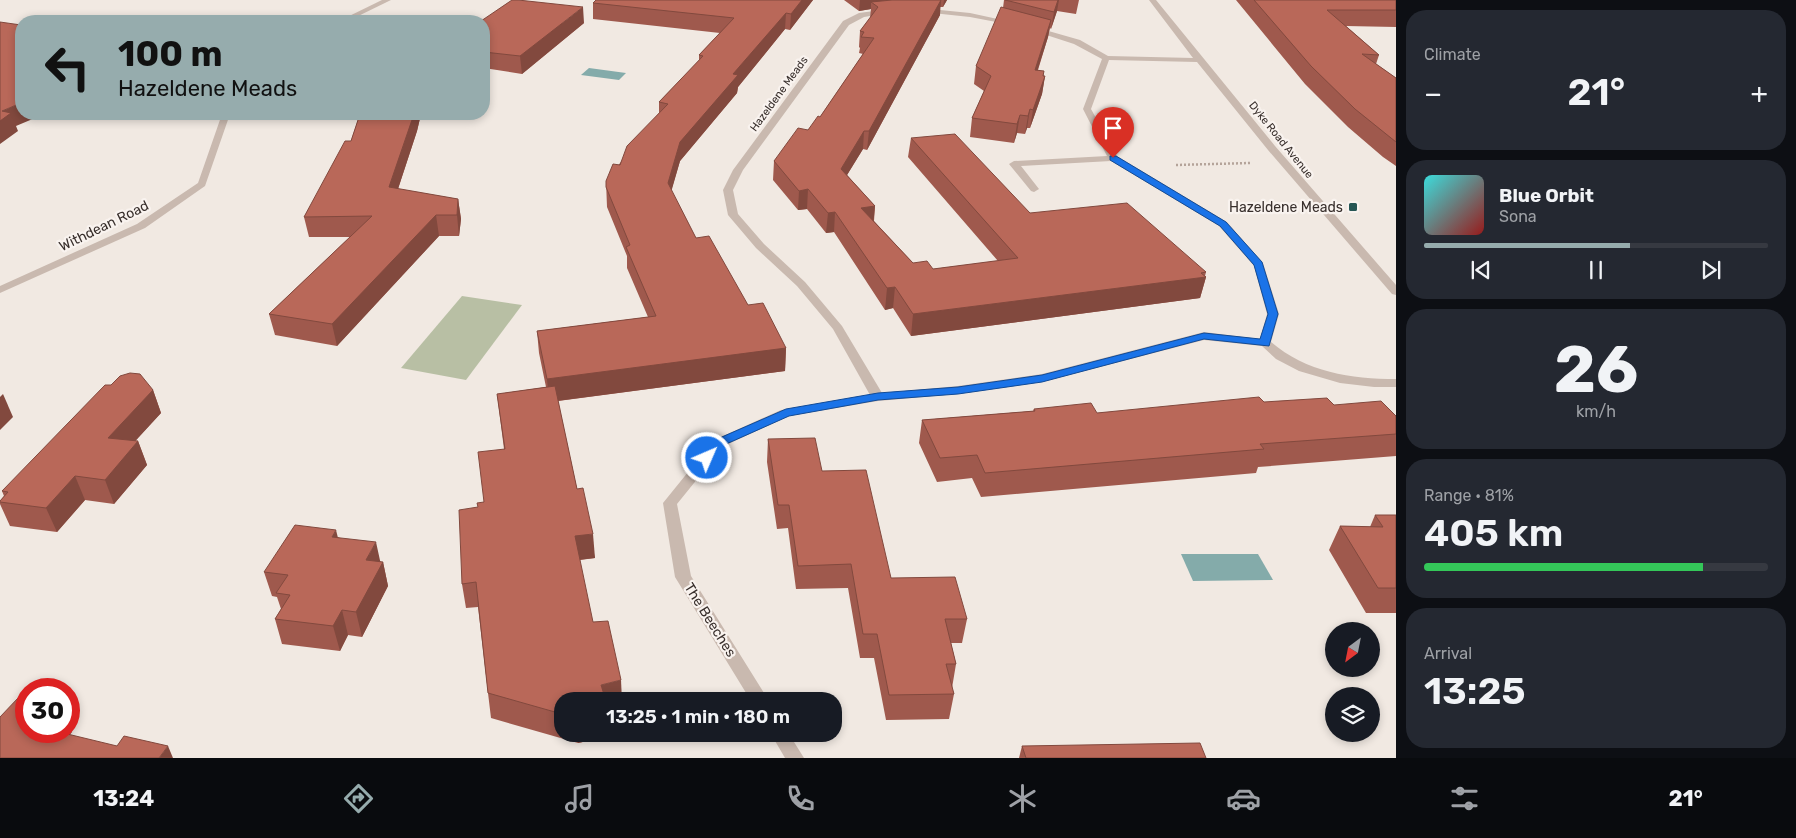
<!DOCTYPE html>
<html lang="en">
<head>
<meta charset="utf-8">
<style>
	:root { --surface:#171b24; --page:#242831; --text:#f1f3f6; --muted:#9ea1a6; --line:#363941; --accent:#96acad }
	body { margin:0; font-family:Rubik,sans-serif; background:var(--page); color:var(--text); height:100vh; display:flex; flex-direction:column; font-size:19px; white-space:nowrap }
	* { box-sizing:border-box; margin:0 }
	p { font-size:16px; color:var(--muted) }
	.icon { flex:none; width:28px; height:28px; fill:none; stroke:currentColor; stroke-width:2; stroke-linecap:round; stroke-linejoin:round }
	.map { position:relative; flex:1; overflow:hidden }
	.drawer { display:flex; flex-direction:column; gap:10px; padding:10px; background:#0d0f14; width:400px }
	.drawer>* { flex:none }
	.hud { position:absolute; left:15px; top:15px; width:475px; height:105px; border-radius:20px; box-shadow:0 2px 8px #0003; background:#96acad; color:#111; overflow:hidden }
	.needle { width:32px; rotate:212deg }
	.fabs { position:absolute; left:1325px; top:622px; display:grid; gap:10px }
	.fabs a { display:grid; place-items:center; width:55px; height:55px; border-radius:50%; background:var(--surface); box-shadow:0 2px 8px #0003; font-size:25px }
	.speed { position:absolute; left:15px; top:678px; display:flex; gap:10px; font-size:25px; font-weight:700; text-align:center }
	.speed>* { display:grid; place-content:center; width:65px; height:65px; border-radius:50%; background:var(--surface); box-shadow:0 2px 8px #0003; line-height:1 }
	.speed .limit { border:8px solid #d22; background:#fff; color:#111 }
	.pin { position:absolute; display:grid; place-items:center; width:42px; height:42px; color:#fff; margin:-51px -21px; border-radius:50% 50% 50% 0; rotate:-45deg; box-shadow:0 0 5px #0007 }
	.pin .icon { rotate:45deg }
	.me { position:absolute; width:55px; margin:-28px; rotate:45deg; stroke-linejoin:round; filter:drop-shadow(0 0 4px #0008) }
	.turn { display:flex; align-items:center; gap:18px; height:105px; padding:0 20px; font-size:22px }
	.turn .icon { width:65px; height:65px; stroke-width:2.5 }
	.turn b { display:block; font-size:35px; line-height:42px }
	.big { font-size:38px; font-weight:600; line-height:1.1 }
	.drawer .tile { flex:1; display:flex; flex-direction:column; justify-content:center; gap:8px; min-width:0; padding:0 18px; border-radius:20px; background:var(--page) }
	.drawer .dial { align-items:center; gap:0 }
	.dial b { font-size:65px; line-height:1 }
	.song { display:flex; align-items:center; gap:15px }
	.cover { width:60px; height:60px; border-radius:8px; background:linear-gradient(135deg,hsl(180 70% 55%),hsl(0 70% 35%)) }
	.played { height:5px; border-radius:2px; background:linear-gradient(90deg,var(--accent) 60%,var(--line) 60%) }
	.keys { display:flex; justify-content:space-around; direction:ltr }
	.heat { display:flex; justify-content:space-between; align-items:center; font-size:28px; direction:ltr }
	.charge { height:8px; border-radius:4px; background:linear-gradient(90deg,#34c759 81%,var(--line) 0) }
	.trip { position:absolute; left:554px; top:692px; width:288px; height:50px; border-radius:20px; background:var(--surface); box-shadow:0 2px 8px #0003; font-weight:600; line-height:50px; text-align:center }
	.tab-bar { display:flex; height:80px; justify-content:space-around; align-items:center; background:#090b0e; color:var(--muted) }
	.tab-bar .icon { width:35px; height:35px }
	.tab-bar .selected { color:var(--accent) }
	.tab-bar b { font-size:22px; color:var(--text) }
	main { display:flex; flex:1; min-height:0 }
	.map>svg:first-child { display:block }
	.green { fill:#b8bfa4 }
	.water { fill:#84abaa }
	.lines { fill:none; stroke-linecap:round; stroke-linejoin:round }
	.path { stroke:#b4a399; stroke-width:2.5; stroke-dasharray:2 2; stroke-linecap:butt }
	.minor { fill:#c9b9af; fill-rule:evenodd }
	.wall { fill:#9f594d }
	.shaded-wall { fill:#82493e }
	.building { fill:#b96859; stroke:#82493e }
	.route { fill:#1a73e8; stroke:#114b97 }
	.poi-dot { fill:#265654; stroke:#f9f3ef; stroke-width:2 }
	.labels { text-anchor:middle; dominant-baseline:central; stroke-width:4.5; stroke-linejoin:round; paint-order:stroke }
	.far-street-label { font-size:11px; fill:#382f2c; stroke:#f9f3ef }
	.poi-label { font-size:14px; fill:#382f2c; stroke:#f9f3ef; text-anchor:end }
	.street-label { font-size:14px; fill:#382f2c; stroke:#f9f3ef }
</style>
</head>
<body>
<main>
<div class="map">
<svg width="1396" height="758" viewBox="0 0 1396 758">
	<rect width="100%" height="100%" fill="#f1e9e2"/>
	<polygon class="green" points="462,296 522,305 466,380 401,368"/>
	<g class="water">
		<polygon points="589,68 626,73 619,80 581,75"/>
		<polygon points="1181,554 1258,554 1273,580 1193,581"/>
	</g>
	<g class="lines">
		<polyline class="path" points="1176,165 1250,163"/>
		<g class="minor">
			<polygon points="382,0 391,0 348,21 339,21"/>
			<path d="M1149,0h7l119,146 121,139v10l-4,-1 -124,-144 -71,-88 -88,-2 -18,49 26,47 110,66 36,41 16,51 -8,28c35,30 80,37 125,37v8h-22l-34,-4 -41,-12 -23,-12 -14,-13 -58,-6 -162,42 -84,12 -80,7 -89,15 -65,30 -47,58 14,72 78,125h-18l-76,-124 -12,-74 51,-63 67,-30 89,-15 -37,-66 -36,-43 -41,-38 -28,-33 -5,-25 10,-20 110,-149 16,-8 30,-4v4l-25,4 -15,8 -106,145 -10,20 5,24 26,30 41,38 37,44 40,67 76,-7 84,-12 162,-42 56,7 7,-25 -13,-48 -35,-40 -108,-65 -90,5 18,23 -5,3 -3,-1 -22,-27 5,-3 93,-5 -24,-47 19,-50 -28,-15 -43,-14v-4l49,14 28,16 85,2z"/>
			<polygon points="920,8 970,13 1016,23 1012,25 970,17 923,12 919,10"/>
			<polygon points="222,114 230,114 205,186 145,228 0,293 0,286 137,224 198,183"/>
			<polygon points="771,734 789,734 804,758 785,758"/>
		</g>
	</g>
	<g class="wall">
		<polygon points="596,0 813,0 790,30 785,29 738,87 737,93 680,161 671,191 696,238 748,305 786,348 785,371 558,401 577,489 595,558 580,560 562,701 562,734 611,734 611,736 578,743 491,718 488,693 478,607 466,608 462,584 478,507 484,502 504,449 497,394 546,387 539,353 537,331 648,317 627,268 627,256 607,207 606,181 659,113 659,102 699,61 699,55 720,33 593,19 593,3"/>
		<polygon points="844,0 947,0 943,7 940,7 940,15 867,150 863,149 847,175 875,206 874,221 913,263 933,269 998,261 908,157 911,138 1030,213 1206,272 1205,276 1206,277 1200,298 911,336 893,308 885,310 834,232 826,233 807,209 798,210 773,180 774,161 808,130 820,117 863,54 859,53 860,48 859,47 860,31 870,18 871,9 859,11"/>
		<polygon points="1004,0 1079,0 1076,14 1057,11 1051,29 1050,28 1048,37 1038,70 1044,76 1045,76 1042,94 1030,128 1027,128 1025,134 1017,133 1014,143 970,137 972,118 984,91 974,84 976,66 1003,8"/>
		<polygon points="1236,0 1396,0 1396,27 1346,26 1379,55 1376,64 1396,78 1396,166 1383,157 1348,127 1305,84"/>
		<polygon points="484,21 584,23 522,74 484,68"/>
		<polygon points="360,114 421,114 417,131 398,189 458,199 461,219 459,236 439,236 337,346 275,335 269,314 350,237 309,237 304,217 351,141"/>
		<polygon points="153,390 161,413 135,441 138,441 147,465 114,504 85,500 57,532 10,526 0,504 0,501 4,496 2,491"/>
		<polygon points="1264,402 1334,405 1396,416 1396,456 1258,467 1256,473 981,497 972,478 937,482 919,443 922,420 1033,411 1034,409 1097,413"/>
		<polygon points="768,439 822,471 891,578 967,619 962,643 951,643 956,664 952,688 954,694 949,719 886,720 874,658 860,658 848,588 796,589 788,528 777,529 767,462"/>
		<polygon points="1375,515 1396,515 1396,613 1366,613 1329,550 1340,526 1370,527"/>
		<polygon points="338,537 381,562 383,562 388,586 362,637 348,635 340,651 282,644 275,619 281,609 277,597 272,596 264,572"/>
		<polygon points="1022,746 1206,758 1019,758"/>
	</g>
	<g class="shaded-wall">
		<polygon points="802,0 813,0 790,30 791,14"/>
		<polygon points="860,0 887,0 886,6 871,2 871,9 859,11"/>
		<polygon points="941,0 940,15 867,150 869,131"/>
		<polygon points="944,0 947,0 943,7"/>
		<polygon points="1058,0 1059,0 1057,11 1051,29 1054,12"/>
		<polygon points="583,7 584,23 522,74 520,56"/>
		<polygon points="786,13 785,29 738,87 737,93 680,161 668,203 668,183 680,142 733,74"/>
		<polygon points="1051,20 1048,37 1032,87 1035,70"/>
		<polygon points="1044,71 1042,85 1045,76 1042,94 1030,128 1033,110"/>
		<polygon points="21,103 21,114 41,114 35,118 16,126 18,131 0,144 0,121 2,111"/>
		<polygon points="1030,109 1027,128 1025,134 1028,116"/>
		<polygon points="414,114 421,114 417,131 392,207 389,187"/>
		<polygon points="1020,115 1017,133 1014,143 1017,124"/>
		<polygon points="864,131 863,149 839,188 841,169"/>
		<polygon points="808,189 807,209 798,210 799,191"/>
		<polygon points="458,199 461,219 459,236 457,215"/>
		<polygon points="875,206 873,226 861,208"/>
		<polygon points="835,212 834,232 826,233 828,213"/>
		<polygon points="436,215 439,236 337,346 332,324"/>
		<polygon points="1206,277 1200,298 911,336 913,314"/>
		<polygon points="895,287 893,308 885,310 887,288"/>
		<polygon points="786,348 785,371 549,402 547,379"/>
		<polygon points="153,390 161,413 117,461 108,438"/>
		<polygon points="3,394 13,417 0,430 0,397"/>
		<polygon points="138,441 147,465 114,504 105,480"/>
		<polygon points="75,476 85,500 57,532 46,508"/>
		<polygon points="336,530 342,554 332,537"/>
		<polygon points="593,534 595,558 577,560 575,536"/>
		<polygon points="376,542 381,565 383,562 388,586 362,637 356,612 366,560"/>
		<polygon points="342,610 348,635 340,651 333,626"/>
		<polygon points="621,680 622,701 603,701 601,685"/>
		<polygon points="69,725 72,732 55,753 44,731 69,731"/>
		<polygon points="577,734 611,734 611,736 578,743"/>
		<polygon points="168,746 173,758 159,758"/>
	</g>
	<g class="building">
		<polygon points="512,0 518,0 583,7 520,56 484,52 484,21 481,21"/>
		<polygon points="596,0 802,0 791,14 786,13 733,74 738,75 680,142 668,183 696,238 709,236 748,305 763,303 786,348 547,379 537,331 656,316 626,247 630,245 606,187 606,181 613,164 620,165 627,146 668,104 659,102 703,56 699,55 734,18 593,3"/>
		<polygon points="892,0 941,0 869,131 864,131 841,169 875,206 861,208 913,263 927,261 933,269 1018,258 911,138 955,134 1030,213 1127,203 1206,272 1201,273 1206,277 913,314 895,287 887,288 835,212 828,213 808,189 799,191 774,161 798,128 808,130 818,116 820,117 874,38 861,37 864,32 860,31 878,7 871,2"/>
		<polygon points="1005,0 1058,0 1054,12"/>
		<polygon points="1254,0 1396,0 1396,10 1327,10 1379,55 1362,54 1396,78 1396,142 1355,109 1311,66"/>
		<polygon points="1001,7 1051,20 1035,70 1044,71 1043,76 1045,76 1033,110 1030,109 1028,116 1020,115 1017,124 972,118 991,76 976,66"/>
		<polygon points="0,22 21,25 21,103 2,111 11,113 0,121"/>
		<polygon points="360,114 414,114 389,187 458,199 457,215 436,215 332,324 269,314 372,216 304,217 345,141 351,141"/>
		<polygon points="130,373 140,374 153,390 108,438 138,441 105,480 75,476 46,508 0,502 0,501 8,492 2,491 105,385 111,385 120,376"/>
		<polygon points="555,386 577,489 583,488 593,534 575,536 593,622 608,621 621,680 601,685 606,701 562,701 562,714 488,693 476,582 462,584 459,510 478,507 477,503 484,502 478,452 505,449 497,394"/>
		<polygon points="1259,397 1264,402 1327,398 1334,405 1381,401 1396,416 1396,434 1260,444 1264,449 985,473 977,455 940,458 922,420 1035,411 1034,409 1091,403 1097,413"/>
		<polygon points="815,438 822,471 866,470 891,578 955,577 967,619 945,619 956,664 946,664 954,694 889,695 877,634 863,634 851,564 798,566 789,505 778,505 768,439"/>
		<polygon points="1375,515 1396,515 1396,588 1378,588 1340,526 1383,527"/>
		<polygon points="295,525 336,530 332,537 376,542 366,560 383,562 356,612 342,610 333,626 275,619 290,595 276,593 288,575 264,572"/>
		<polygon points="19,697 26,699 26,731 55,731 117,746 124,736 168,746 159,758 0,758 0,717"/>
		<polygon points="1200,743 1206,758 1026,758 1022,746"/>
	</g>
	<polygon class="route" points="1110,156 1116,156 1226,222 1262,262 1278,314 1269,346 1204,339 1042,382 958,394 878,400 789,416 724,445 712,461 703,461 701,458 715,440 786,409 878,393 958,387 1042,375 1204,333 1260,339 1268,314 1254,265 1220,226 1110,160"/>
	<rect class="poi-dot" x="1348" y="202" width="10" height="10" rx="2.5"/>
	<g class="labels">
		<g class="far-street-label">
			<text transform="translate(779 94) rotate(-54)">Hazeldene Meads</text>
			<text transform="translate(1281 140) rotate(51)">Dyke Road Avenue</text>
		</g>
		<g class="poi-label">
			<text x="1343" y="207">Hazeldene Meads</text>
		</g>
		<g class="street-label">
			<text transform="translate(104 226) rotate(-26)">Withdean Road</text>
			<text transform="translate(710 620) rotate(58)">The Beeches</text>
		</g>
	</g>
</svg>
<div class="fabs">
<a><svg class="needle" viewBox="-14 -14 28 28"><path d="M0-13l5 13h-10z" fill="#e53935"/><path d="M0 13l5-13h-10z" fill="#9ea1a6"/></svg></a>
<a><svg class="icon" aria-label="layers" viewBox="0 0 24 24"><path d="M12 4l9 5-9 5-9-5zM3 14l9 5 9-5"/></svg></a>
</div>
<div class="speed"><div class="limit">30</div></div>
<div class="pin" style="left:1113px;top:158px;background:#d93025"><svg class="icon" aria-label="arrive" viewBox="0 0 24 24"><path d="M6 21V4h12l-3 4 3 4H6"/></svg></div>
<svg class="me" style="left:707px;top:458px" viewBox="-20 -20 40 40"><circle r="17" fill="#1a73e8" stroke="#fff" stroke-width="3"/><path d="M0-11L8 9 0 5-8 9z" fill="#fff"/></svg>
<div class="trip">13:25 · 1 min · 180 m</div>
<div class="hud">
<div class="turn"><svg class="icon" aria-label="left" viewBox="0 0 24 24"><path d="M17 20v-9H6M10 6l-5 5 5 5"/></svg><div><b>100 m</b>Hazeldene Meads</div></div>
</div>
</div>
<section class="drawer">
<div class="tile"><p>Climate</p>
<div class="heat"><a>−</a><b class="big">21°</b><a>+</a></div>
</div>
<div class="tile">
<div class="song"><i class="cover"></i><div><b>Blue Orbit</b><p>Sona</p></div></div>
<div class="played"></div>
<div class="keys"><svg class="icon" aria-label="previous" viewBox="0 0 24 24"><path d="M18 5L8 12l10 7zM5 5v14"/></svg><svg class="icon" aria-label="pause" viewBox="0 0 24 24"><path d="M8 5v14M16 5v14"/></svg><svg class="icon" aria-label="next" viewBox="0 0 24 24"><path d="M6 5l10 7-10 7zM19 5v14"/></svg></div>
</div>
<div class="tile dial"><b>26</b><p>km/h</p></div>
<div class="tile"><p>Range · 81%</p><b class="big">405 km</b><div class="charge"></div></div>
<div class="tile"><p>Arrival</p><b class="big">13:25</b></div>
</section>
</main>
<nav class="tab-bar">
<b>13:24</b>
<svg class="icon selected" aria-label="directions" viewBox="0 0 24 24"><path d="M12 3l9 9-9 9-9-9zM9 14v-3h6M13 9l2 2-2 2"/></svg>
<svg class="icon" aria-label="music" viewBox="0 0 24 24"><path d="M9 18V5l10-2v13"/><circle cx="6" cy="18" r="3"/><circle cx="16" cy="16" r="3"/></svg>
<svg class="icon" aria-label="phone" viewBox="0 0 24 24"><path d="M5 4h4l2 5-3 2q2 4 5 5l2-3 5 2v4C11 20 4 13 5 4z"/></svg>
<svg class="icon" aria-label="climate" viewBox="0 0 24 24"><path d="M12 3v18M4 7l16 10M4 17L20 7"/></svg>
<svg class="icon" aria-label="car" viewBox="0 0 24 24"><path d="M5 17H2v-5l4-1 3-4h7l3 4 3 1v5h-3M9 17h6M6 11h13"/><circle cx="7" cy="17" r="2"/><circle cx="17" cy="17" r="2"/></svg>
<svg class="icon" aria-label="filters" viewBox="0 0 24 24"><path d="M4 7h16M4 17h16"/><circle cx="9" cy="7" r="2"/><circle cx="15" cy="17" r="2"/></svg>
<b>21°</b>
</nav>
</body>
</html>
